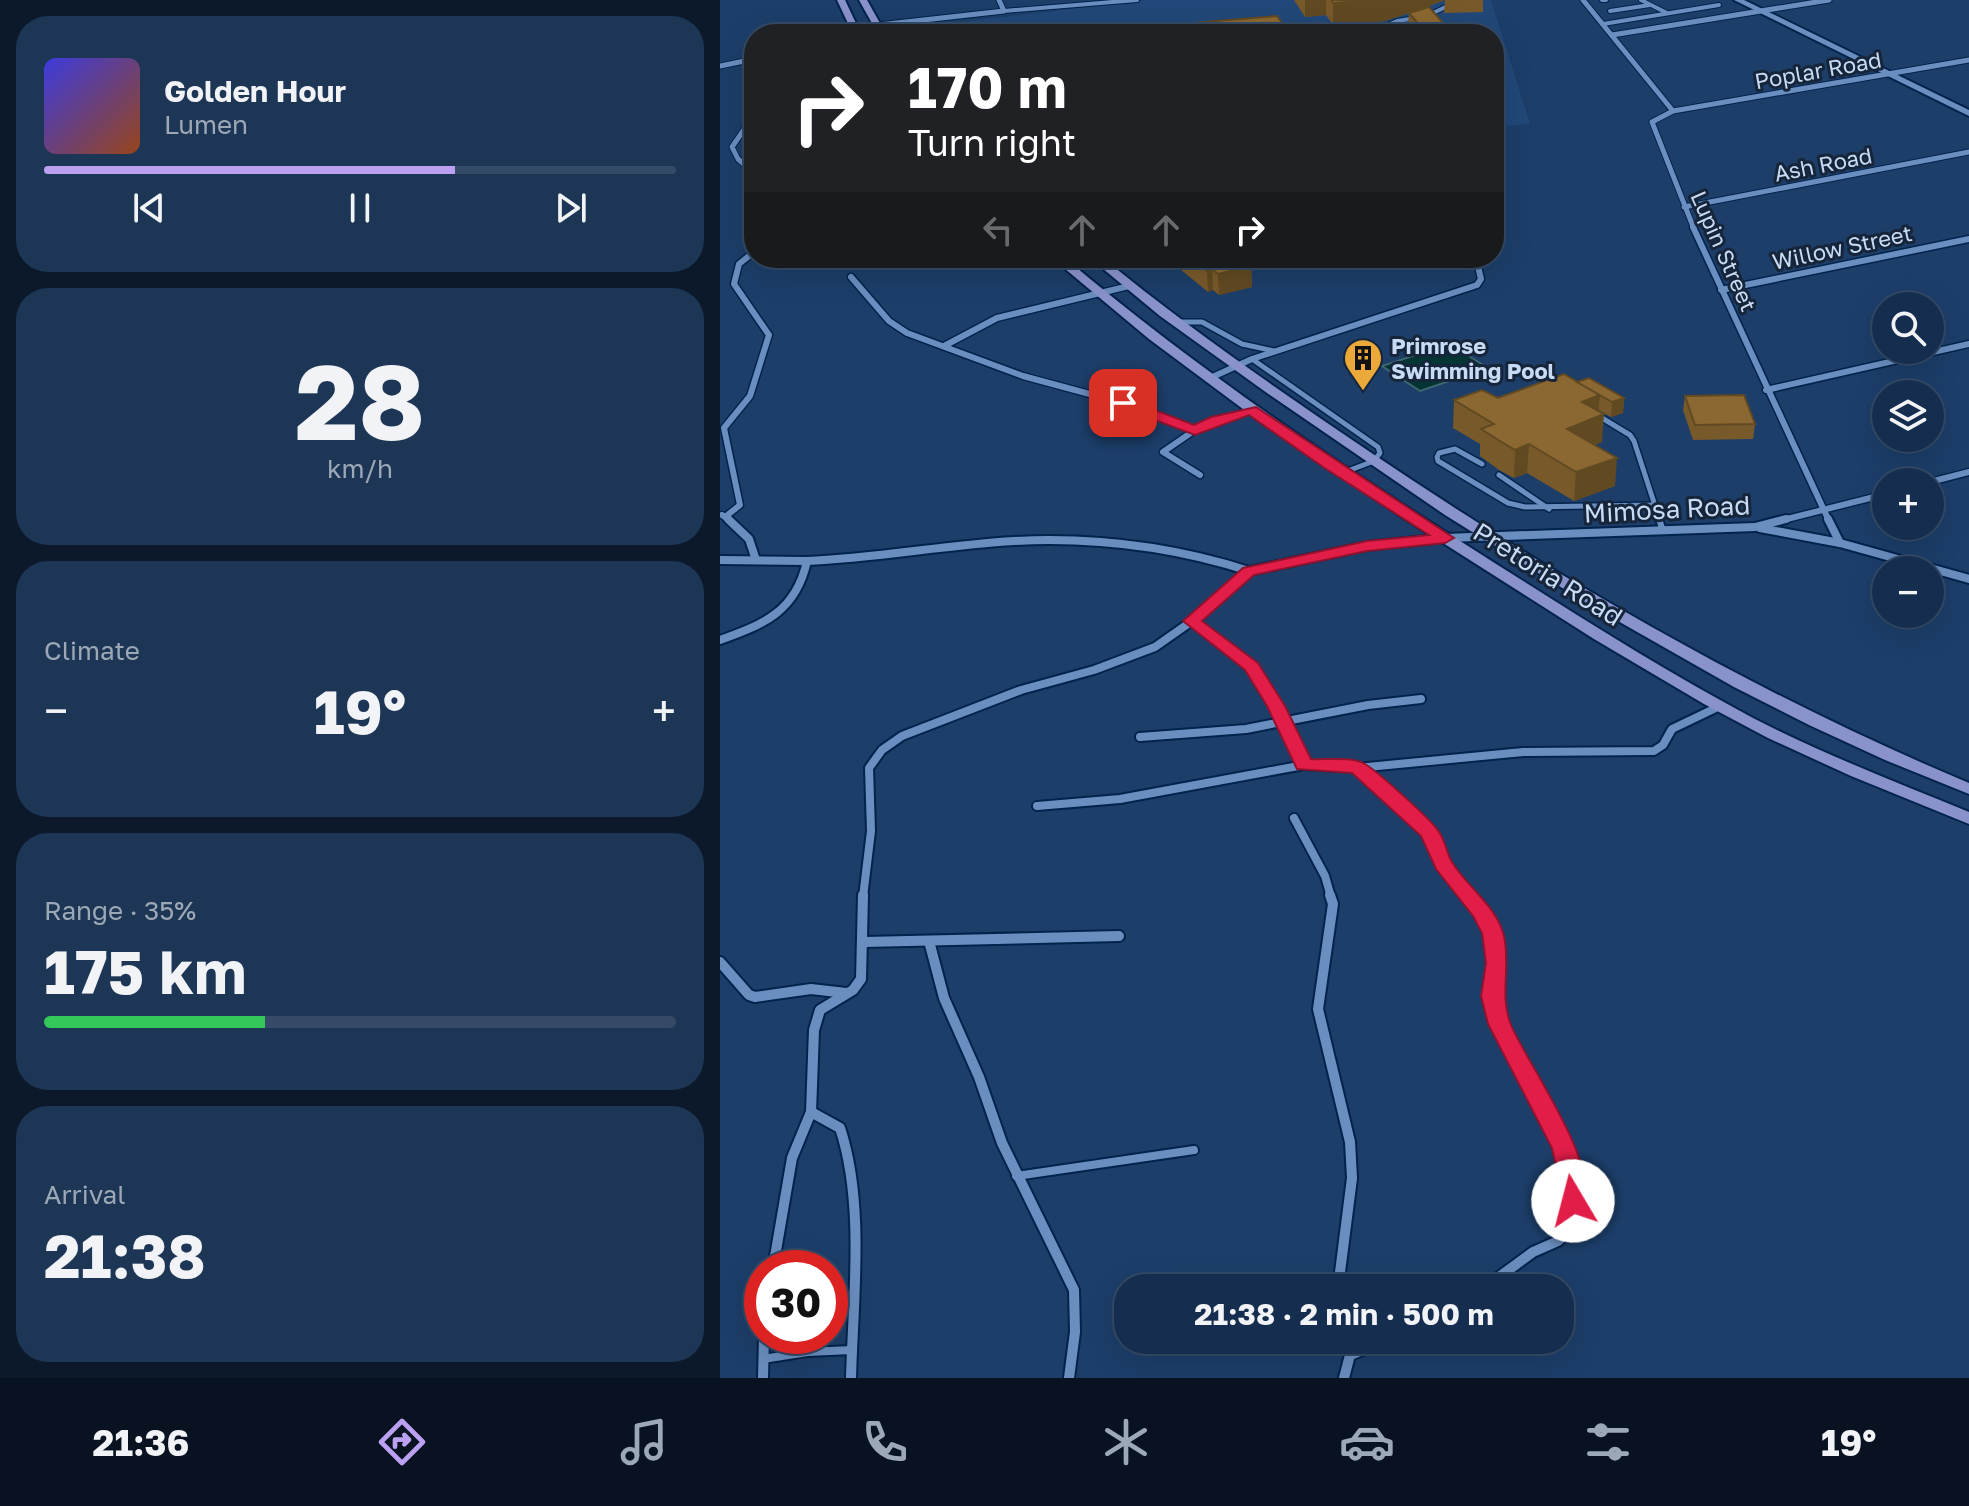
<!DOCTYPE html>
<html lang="en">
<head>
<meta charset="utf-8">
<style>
	:root { --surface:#152e4f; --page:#1e3656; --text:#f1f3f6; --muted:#9da8b7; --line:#344a66; --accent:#bca0f2 }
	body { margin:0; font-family:"Golos Text",sans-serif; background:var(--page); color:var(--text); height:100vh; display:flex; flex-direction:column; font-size:30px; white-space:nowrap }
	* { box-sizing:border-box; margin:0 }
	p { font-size:26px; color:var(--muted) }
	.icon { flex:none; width:44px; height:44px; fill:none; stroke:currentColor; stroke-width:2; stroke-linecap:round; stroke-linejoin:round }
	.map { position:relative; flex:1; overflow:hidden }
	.side { display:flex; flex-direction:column; gap:16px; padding:16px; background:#0c192b; width:720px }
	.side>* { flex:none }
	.banner { position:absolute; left:24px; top:24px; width:760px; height:244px; border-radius:32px; box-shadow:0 8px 32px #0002,0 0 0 2px var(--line); background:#202124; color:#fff; overflow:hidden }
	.tools { position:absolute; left:1152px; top:292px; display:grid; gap:16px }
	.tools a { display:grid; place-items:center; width:72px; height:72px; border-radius:50%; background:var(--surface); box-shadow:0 8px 32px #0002,0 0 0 2px var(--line); font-size:40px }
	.speed { position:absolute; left:24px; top:1250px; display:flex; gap:16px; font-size:40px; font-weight:700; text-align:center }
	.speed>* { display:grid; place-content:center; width:104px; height:104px; border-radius:50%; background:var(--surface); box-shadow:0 8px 32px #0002,0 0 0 2px var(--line); line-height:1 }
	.speed .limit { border:12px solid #d22; background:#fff; color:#111 }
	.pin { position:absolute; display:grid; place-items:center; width:68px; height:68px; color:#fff; margin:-34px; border-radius:16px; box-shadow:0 4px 12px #0006 }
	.me { position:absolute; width:88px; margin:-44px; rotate:352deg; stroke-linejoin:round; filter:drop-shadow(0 0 6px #0008) }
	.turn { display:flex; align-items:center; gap:28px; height:168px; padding:0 32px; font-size:36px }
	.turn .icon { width:104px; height:104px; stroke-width:2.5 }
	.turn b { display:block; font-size:56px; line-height:68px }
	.lanes { display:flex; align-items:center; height:76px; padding:0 32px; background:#0003; justify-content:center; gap:40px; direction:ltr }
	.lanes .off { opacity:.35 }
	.big { font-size:60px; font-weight:700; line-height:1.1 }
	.side .tile { flex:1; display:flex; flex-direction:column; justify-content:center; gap:12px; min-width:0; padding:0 28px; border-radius:32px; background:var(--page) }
	.side .dial { align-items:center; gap:0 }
	.dial b { font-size:104px; line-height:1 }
	.song { display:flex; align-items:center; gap:24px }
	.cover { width:96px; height:96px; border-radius:12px; background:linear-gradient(135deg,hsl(240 70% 55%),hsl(20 70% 35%)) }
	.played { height:8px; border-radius:4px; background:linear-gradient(90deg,var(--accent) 65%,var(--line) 65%) }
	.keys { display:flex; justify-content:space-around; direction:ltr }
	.heat { display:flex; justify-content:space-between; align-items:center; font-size:44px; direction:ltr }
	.charge { height:12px; border-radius:6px; background:linear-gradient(90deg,#34c759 35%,var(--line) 0) }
	.trip { position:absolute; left:394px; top:1274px; width:460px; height:80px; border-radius:32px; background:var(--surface); box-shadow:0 8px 32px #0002,0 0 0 2px var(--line); font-weight:700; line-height:80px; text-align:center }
	.tabs { display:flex; height:128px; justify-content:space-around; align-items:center; background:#081220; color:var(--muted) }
	.tabs .icon { width:56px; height:56px }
	.tabs .current { color:var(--accent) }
	.tabs b { font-size:36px; color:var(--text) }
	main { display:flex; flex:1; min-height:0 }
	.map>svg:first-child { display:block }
	.built { fill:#214879 }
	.water { fill:#033535; stroke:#3e676f; stroke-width:2 }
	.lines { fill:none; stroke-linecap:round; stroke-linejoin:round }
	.service-far3-casing { stroke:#02234c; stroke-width:6 }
	.service-far2-casing { stroke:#02234c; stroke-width:8 }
	.service-far1-casing { stroke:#02234c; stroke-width:10 }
	.service-casing { stroke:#02234c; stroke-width:12 }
	.minor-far3-casing { stroke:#02234c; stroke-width:7 }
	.minor-far2-casing { stroke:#02234c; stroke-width:9 }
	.minor-far1-casing { stroke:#02234c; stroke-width:12 }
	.minor-casing { stroke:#02234c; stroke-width:14 }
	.tertiary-casing { stroke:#02234c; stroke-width:4 }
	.secondary-casing { stroke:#02234c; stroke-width:4 }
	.service-far3 { stroke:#6a8ebf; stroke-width:4 }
	.service-far2 { stroke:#6a8ebf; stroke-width:5 }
	.service-far1 { stroke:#6a8ebf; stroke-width:6 }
	.service { stroke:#6a8ebf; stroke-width:8 }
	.minor-far3 { stroke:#6a8ebf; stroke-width:5 }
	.minor-far2 { stroke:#6a8ebf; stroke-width:6 }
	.minor-far1 { stroke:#6a8ebf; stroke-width:8 }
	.minor { stroke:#6a8ebf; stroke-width:10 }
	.tertiary { fill:#6a8ebf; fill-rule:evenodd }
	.secondary { fill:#8a92cc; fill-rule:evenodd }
	.wall { fill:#78592a }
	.shaded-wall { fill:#614922 }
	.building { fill:#8b6831; stroke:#614922; stroke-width:2 }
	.route { fill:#e11d48; stroke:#92132f; stroke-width:2 }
	.labels { text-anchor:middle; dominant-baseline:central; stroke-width:6; stroke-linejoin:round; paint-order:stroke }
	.far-street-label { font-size:22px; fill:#c7dbf5; stroke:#162539 }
	.far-poi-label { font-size:22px; font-weight:bold; fill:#c7dbf5; stroke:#162539; text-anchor:start }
	.street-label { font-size:26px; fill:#c7dbf5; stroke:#162539 }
</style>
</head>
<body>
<main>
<section class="side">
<div class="tile">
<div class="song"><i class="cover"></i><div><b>Golden Hour</b><p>Lumen</p></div></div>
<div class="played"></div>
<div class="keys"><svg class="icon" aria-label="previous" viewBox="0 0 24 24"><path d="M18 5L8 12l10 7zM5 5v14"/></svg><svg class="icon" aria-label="pause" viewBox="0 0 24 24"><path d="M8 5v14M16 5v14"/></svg><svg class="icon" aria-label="next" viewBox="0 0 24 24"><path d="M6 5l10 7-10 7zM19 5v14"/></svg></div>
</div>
<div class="tile dial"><b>28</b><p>km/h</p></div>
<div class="tile"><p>Climate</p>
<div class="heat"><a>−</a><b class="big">19°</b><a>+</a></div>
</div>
<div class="tile"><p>Range · 35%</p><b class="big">175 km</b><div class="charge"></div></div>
<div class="tile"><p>Arrival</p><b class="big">21:38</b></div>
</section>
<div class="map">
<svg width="1249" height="1378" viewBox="0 0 1249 1378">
	<rect width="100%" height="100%" fill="#1c3e69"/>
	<polygon class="built" points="427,0 771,0 810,124 774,127 774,34 205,34 199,27"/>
	<polygon class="water" points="729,344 768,368 700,391 662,366"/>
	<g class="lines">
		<g class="service-far3-casing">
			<g id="service-far3">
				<polyline points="882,0 886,0"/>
				<polyline points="921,0 947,13"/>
				<polyline points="284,11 417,0"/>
				<polyline points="890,11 930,5"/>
				<polyline points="707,16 740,0"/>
				<polyline points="883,24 999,5"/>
				<polyline points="656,30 677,21 696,18"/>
			</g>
		</g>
		<g class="service-far2-casing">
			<g id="service-far2">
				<polyline points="551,258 555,261"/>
				<polyline points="343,262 361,258"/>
				<polyline points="457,322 482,322 522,344 554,351"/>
				<polyline points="532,359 658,447 660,453 654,461 625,472"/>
				<polyline points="877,415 910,435 914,441 940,521"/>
				<polyline points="762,464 735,449 719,453 717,457 718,461 788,503 805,507 935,505"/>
				<polyline points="779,475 829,509"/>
			</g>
		</g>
		<g class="service-far1-casing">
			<polyline id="service-far1" points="939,519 943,531"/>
		</g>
		<g class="service-casing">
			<g id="service">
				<polyline points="296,1176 474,1150"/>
				<polyline points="43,1359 87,1352 132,1350"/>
			</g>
		</g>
		<g class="minor-far3-casing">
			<g id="minor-far3">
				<polyline points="863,0 953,111"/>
				<polyline points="78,34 284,11 279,0"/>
				<polyline points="892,35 1109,0"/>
				<polyline points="34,39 31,44 34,56"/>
				<polyline points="0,66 34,59"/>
				<polyline points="34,115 12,147 18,159 34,173"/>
				<polyline points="964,207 1249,152"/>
				<polyline points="974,229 932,122 953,111 1249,60"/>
			</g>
		</g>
		<g class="minor-far2-casing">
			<g id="minor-far2">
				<polyline points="973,227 1109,521"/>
				<polyline points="131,277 169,321 187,333 303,376 403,403 475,430 531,410"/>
				<polyline points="1001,290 1249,239"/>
				<polyline points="224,346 277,318 409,286"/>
				<polyline points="488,379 532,359 757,285 761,279 756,258"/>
				<polyline points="1046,390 1249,344"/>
				<polyline points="475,430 443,452 480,475"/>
				<polyline points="1210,482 1249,472"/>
				<polyline points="2,515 11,521"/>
				<polyline points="5,517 20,505 4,428 30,396 49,335 14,284 19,264 34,252"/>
				<polyline points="1059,521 1166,494"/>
			</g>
		</g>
		<g class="minor-far1-casing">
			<g id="minor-far1">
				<polyline points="8,519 29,539 36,560"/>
				<polyline points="1108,519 1120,543"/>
				<polyline points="1040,528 1120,543 1249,579"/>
				<path d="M0,560l87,1c-11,50 -42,63 -87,79"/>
				<path d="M87,561c69,-3 138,-16 207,-20 79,-4 160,6 235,30"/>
				<polyline points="472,621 532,667 547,689 584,765 637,768 803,752 934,751 943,745 952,729 1000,706"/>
				<polyline points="420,737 526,729 648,705 701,699"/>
				<polyline points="637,768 710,833 723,864 749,897"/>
				<polyline points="317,806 400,799 584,765"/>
				<polyline points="574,818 605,876 611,897"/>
				<polyline points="143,897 151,831 149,768 162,750 182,736 301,690 374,670 435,647 472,621 529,571 647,546 725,538 1035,527 1066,519"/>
			</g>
		</g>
		<g class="minor-casing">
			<g id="minor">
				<polyline points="610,895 613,904 598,1009 630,1142 632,1178 618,1288"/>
				<polyline points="747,895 773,933 777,963 772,996 780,1024 844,1148 853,1184 853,1217 849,1230 838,1241 813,1252 764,1288"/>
				<polyline points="209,941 224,998 259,1077 282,1143 354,1290 355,1332 349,1378"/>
				<polyline points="144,942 399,936"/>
				<polyline points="0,962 29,995 35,997 91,989 126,993"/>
				<polyline points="53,1268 72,1158 91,1112"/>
				<polyline points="630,1355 667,1340"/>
				<polyline points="43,1378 44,1336"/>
				<path d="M131,1378c2,-78 14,-175 -11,-250l-29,-16 3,-82 6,-20 33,-20 8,-11 2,-84"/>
				<polyline points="624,1378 630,1355 627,1340"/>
			</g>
		</g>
		<g class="tertiary-casing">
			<polygon id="tertiary" points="1014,0 1024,0 1249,110 1249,116"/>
		</g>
		<g class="secondary-casing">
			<g id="secondary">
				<polygon points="117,0 125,0 141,34 133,34"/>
				<polygon points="139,0 147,0 166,34 158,34"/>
				<path d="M332,258h13c127,107 263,200 403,288 93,59 187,120 285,172 70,36 143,64 216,94v12l-118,-48 -83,-38 -64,-34 -110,-65 -195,-124 -152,-103 -98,-73z"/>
				<path d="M370,258h13c84,69 174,131 264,192 191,129 389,244 602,333v11l-84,-34 -76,-35 -75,-38 -146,-83 -143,-89 -178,-122 -107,-77z"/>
			</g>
		</g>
		<use href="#service-far3" class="service-far3"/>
		<use href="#service-far2" class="service-far2"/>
		<use href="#service-far1" class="service-far1"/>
		<use href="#service" class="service"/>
		<use href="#minor-far3" class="minor-far3"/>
		<use href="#minor-far2" class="minor-far2"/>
		<use href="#minor-far1" class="minor-far1"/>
		<use href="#minor" class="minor"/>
		<use href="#tertiary" class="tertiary"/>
		<use href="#secondary" class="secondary"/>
	</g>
	<g class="wall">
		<polygon points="574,0 763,0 763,12 724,13 725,0 690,13 732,34 697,34 688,24 689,13 665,21 613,25 606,15 585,17"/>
		<polygon points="471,23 570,34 471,34"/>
		<polygon points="452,258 521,258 531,266 532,287 499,295 493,290 488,292 460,269 460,264"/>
		<polygon points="602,258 641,258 641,260 613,267"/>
		<polygon points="857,382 904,398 903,413 891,417 879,410 882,442 875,445 895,486 854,501 807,473 794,478 779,470 760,456 760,444 733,428 734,400 778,398"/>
		<polygon points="965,396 1035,424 1033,439 973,440 963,410"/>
	</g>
	<g class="shaded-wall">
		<polygon points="585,0 606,0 606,15 585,17"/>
		<polygon points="657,0 725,0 665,21 613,25 613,3"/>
		<polygon points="613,258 641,258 641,260 613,267"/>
		<polygon points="531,266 532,287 499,295 498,274"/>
		<polygon points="492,269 493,290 488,292 487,271"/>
		<polygon points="880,395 878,417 884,414 882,442 845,457 847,429 862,402"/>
		<polygon points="904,398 903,413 891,417 892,402"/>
		<polygon points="809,444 807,473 794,478 795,450"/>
		<polygon points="897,458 895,486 854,501 856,472"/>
	</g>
	<g class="building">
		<polygon points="611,0 657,0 613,3"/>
		<polygon points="709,7 732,33 707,34 689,13"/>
		<polygon points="557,16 570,34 477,34 471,23"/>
		<polygon points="470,258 521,258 531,266 498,274 492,269 487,271"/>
		<polygon points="844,374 880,395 862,402 884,414 847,429 897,458 856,472 809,444 795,450 780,441 761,429 774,424 734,400 762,390 778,398"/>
		<polygon points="869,378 904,398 892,402 857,382"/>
		<polygon points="1024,395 1035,424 975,425 965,396"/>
	</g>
	<path class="route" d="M403,398l71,27 17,-8 45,-10 198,131 -9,5 -78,8 -113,24 -52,46 56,42 27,43 26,53c15,1 41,-3 54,5 12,7 63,53 72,65 8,9 9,23 15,33 15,25 45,44 52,74 7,31 -5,59 7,89 17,40 92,143 71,182l-9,3 -8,-3 -13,-59 -64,-124 -7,-28 5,-33 -4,-30 -9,-17 -37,-47 -15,-33 -69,-63 -55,-4 -30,-63 -22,-36 -62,-49 60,-53 124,-27 62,-6 -106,-68 -74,-52 -54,20 -78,-29 -2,-3z"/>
	<defs>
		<g id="building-pin" transform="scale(2)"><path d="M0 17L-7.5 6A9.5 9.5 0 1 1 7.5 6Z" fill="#eba93a" stroke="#162539"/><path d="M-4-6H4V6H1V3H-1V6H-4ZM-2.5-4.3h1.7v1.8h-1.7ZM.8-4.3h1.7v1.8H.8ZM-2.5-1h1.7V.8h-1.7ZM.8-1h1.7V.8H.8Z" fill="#111"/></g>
	</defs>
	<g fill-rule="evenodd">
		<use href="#building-pin" x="643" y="358"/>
	</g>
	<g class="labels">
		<g class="far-street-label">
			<text transform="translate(1098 70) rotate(-10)">Poplar Road</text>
			<text transform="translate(1103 164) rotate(-11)">Ash Road</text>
			<text transform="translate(1122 247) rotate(-12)">Willow Street</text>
			<text transform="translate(1004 251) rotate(66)">Lupin Street</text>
		</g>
		<g class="far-poi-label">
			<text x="671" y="345">Primrose<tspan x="671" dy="25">Swimming Pool</tspan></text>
		</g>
		<g class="street-label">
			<text transform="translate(947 509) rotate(-3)">Mimosa Road</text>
			<text transform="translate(828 574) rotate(32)">Pretoria Road</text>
		</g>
	</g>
</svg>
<div class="tools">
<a><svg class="icon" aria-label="search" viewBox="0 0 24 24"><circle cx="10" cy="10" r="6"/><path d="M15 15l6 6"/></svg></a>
<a><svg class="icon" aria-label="layers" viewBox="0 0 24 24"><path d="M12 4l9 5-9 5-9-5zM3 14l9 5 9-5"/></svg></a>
<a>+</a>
<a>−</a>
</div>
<div class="speed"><div class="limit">30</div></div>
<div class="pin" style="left:403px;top:403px;background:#d93025"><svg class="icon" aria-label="arrive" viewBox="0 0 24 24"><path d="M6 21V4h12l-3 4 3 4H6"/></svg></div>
<svg class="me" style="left:853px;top:1201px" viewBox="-20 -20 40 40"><circle r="19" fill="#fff"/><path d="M0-13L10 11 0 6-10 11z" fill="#e11d48"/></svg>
<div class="trip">21:38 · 2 min · 500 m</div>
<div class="banner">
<div class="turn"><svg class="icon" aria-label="right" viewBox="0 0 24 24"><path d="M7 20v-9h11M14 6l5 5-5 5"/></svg><div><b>170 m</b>Turn right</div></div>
<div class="lanes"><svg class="icon off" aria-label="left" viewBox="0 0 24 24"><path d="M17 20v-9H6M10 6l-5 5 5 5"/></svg><svg class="icon off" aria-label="ahead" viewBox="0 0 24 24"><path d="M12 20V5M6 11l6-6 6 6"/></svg><svg class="icon off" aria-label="ahead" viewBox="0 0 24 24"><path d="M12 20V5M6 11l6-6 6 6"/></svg><svg class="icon" aria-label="right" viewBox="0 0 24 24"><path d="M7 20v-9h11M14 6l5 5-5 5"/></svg></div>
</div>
</div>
</main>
<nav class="tabs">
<b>21:36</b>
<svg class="icon current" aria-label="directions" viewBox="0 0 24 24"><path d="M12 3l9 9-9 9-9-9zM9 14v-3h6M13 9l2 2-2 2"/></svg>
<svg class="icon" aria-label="music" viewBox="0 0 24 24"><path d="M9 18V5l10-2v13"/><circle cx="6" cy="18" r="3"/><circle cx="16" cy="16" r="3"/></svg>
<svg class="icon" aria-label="phone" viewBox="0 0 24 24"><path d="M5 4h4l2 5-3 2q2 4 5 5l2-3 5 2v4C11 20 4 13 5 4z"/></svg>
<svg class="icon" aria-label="climate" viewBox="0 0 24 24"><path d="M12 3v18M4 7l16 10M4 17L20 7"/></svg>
<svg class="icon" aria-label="car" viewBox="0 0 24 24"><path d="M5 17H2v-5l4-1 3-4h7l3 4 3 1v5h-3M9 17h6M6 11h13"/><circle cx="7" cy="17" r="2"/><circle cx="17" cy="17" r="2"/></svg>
<svg class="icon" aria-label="filters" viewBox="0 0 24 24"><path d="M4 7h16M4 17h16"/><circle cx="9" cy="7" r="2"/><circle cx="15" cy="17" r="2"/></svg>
<b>19°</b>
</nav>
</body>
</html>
